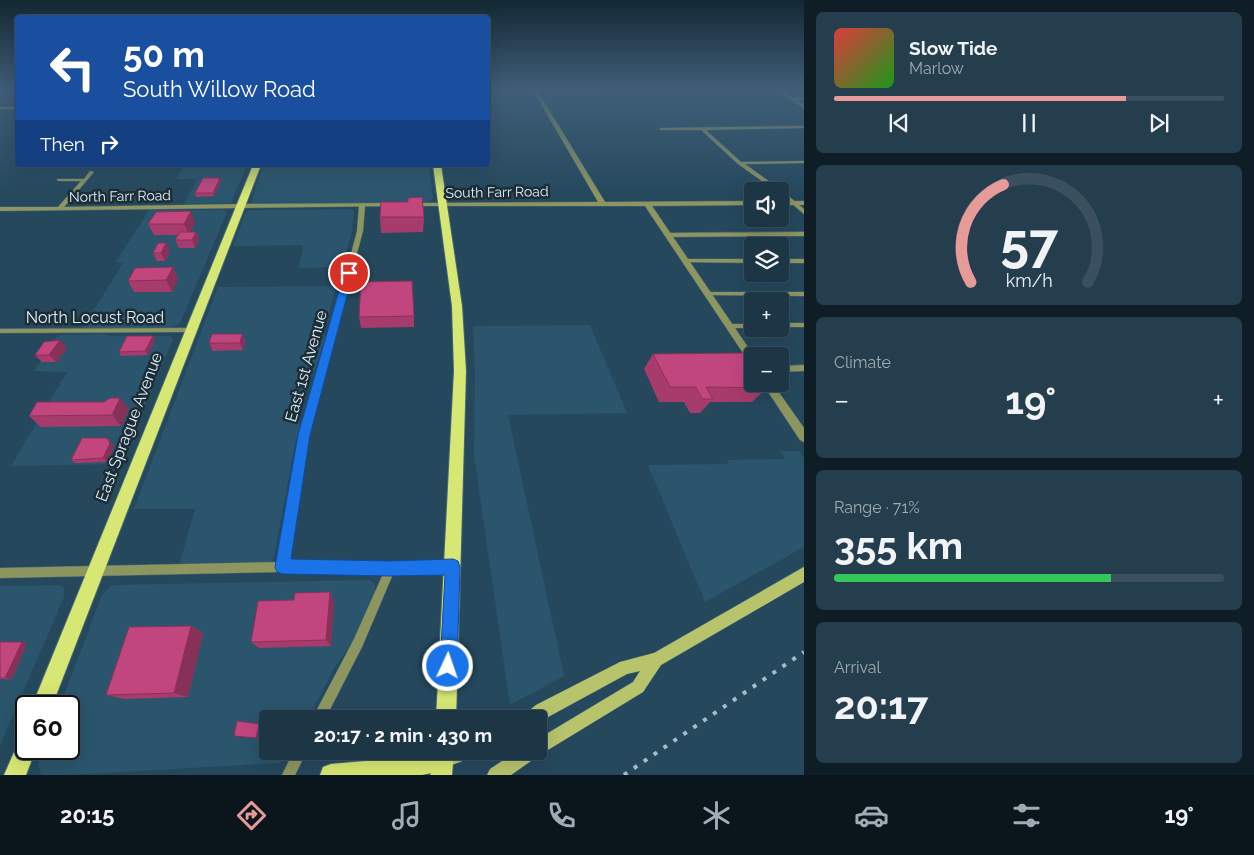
<!DOCTYPE html>
<html lang="en">
<head>
<meta charset="utf-8">
<style>
	:root { --surface:#1c3646; --page:#253e4d; --text:#f1f3f6; --muted:#a0abb3; --line:#3a505f; --accent:#e69b98 }
	body { margin:0; font-family:Raleway,sans-serif; background:var(--page); color:var(--text); height:100vh; display:flex; flex-direction:column; font-size:19px; white-space:nowrap }
	* { box-sizing:border-box; margin:0 }
	p { font-size:16px; color:var(--muted) }
	.icon { flex:none; width:28px; height:28px; fill:none; stroke:currentColor; stroke-width:2; stroke-linecap:round; stroke-linejoin:round }
	.map { position:relative; flex:1; overflow:hidden }
	.drawer { display:flex; flex-direction:column; gap:12px; padding:12px; background:#0f1e26; width:450px }
	.drawer>* { flex:none }
	.guide { position:absolute; left:15px; top:15px; width:475px; height:152px; border-radius:5px; box-shadow:0 5px 20px #0002,0 0 0 1px var(--line); background:#1a4fa0; color:#fff; overflow:hidden }
	.buttons { position:absolute; left:744px; top:182px; display:grid; gap:10px }
	.buttons a { display:grid; place-items:center; width:45px; height:45px; border-radius:5px; background:var(--surface); box-shadow:0 5px 20px #0002,0 0 0 1px var(--line); font-size:25px }
	.speed { position:absolute; left:15px; top:695px; display:flex; gap:10px; font-size:25px; font-weight:700; text-align:center }
	.speed>* { display:grid; place-content:center; width:65px; height:65px; border-radius:50%; background:var(--surface); box-shadow:0 5px 20px #0002,0 0 0 1px var(--line); line-height:1 }
	.speed .limit { border:2px solid #111; border-radius:8px; background:#fff; color:#111 }
	.pin { position:absolute; display:grid; place-items:center; width:42px; height:42px; color:#fff; margin:-21px; border:2px solid #fff; border-radius:50%; box-shadow:0 1px 5px #0007 }
	.me { position:absolute; width:55px; margin:-28px; rotate:3deg; stroke-linejoin:round; filter:drop-shadow(0 0 4px #0008) }
	.turn { display:flex; align-items:center; gap:18px; height:105px; padding:0 25px; font-size:22px }
	.turn .icon { width:65px; height:65px; stroke-width:2.5 }
	.turn b { display:block; font-size:35px; line-height:42px }
	.then { display:flex; align-items:center; height:48px; padding:0 25px; background:#0003; gap:10px; font-size:19px }
	.big { font-size:38px; font-weight:700; line-height:1.1 }
	.drawer .card { flex:1; display:flex; flex-direction:column; justify-content:center; gap:8px; min-width:0; padding:0 18px; border-radius:8px; background:var(--page) }
	.drawer .dial { align-items:center; gap:0 }
	.dial svg { height:130px; overflow:visible; fill:none; stroke:var(--line); stroke-width:7; stroke-linecap:round; text-anchor:middle }
	.dial text { fill:var(--text); stroke:none }
	.song { display:flex; align-items:center; gap:15px }
	.cover { width:60px; height:60px; border-radius:8px; background:linear-gradient(135deg,hsl(0 70% 55%),hsl(120 70% 35%)) }
	.played { height:5px; border-radius:2px; background:linear-gradient(90deg,var(--accent) 75%,var(--line) 75%) }
	.keys { display:flex; justify-content:space-around; direction:ltr }
	.heat { display:flex; justify-content:space-between; align-items:center; font-size:28px; direction:ltr }
	.charge { height:8px; border-radius:4px; background:linear-gradient(90deg,#34c759 71%,var(--line) 0) }
	.trip { position:absolute; left:259px; top:710px; width:288px; height:50px; border-radius:5px; background:var(--surface); box-shadow:0 5px 20px #0002,0 0 0 1px var(--line); font-weight:700; line-height:50px; text-align:center }
	.menu { display:flex; height:80px; justify-content:space-around; align-items:center; background:#0b161c; color:var(--muted) }
	.menu .icon { width:35px; height:35px }
	.menu .active { color:var(--accent) }
	.menu b { font-size:22px; color:var(--text) }
	main { display:flex; flex:1; min-height:0 }
	.map>svg:first-child { display:block }
	.built { fill:#2a556d }
	.lines { fill:none; stroke-linecap:round; stroke-linejoin:round }
	.minor-casing { stroke:#46667a; stroke-width:1 }
	.tertiary-casing { stroke:#46667a; stroke-width:1 }
	.secondary-casing { stroke:#46667a; stroke-width:1 }
	.primary-casing { stroke:#46667a; stroke-width:2 }
	.minor { fill:#8e9660; fill-rule:evenodd }
	.tertiary { fill:#8e9660; fill-rule:evenodd }
	.secondary { fill:#b7c46c; fill-rule:evenodd }
	.primary { fill:#d7e773; fill-rule:evenodd }
	.rail { stroke:#a3bbca; stroke-width:4; stroke-dasharray:4 8; stroke-linecap:butt }
	.wall { fill:#a73c6c }
	.shaded-wall { fill:#883158 }
	.building { fill:#c2467e; stroke:#883158 }
	.route { fill:#1a73e8; stroke:#114b97 }
	.labels { text-anchor:middle; dominant-baseline:central; stroke-width:5; stroke-linejoin:round; paint-order:stroke }
	.far-street-label { font-size:14px; fill:#dceffc; stroke:#1d2d36 }
	.street-label { font-size:16px; fill:#dceffc; stroke:#1d2d36 }
</style>
</head>
<body>
<main>
<div class="map">
<svg width="804" height="775" viewBox="0 0 804 775">
	<rect width="100%" height="100%" fill="#25485d"/>
	<g class="built">
		<polygon points="185,165 247,165 231,203 184,204 197,179 176,179"/>
		<polygon points="263,165 429,165 433,199 428,202 251,203"/>
		<polygon points="350,209 354,211 352,233 342,267 299,268 303,247 301,245 233,246 246,212 249,210"/>
		<polygon points="149,210 223,210 227,212 180,323 173,327 82,329 123,263 116,262"/>
		<polygon points="337,286 324,329 325,338 315,370 308,384 298,420 301,425 295,444 274,557 271,563 179,566 195,509 134,509 218,287"/>
		<polygon points="590,325 627,413 508,415 564,676 510,705 474,454 475,373 473,326"/>
		<polygon points="103,334 111,336 170,336 173,340 120,464 11,466 67,372 34,371 58,335"/>
		<polygon points="780,451 799,451 804,458 804,547 705,602 648,465 729,464 727,460 785,459"/>
		<polygon points="370,580 375,584 375,592 353,642 336,665 308,719 268,719 268,751 291,751 285,761 278,763 70,775 42,775 40,771 38,765 44,749 69,749 69,706 60,706 102,595 110,586 115,585"/>
		<polygon points="60,585 64,588 64,597 0,746 0,586"/>
	</g>
	<g class="lines">
		<g class="minor-casing">
			<g id="minor">
				<polygon points="536,90 596,90 598,91 596,92 535,92"/>
				<polygon points="792,98 804,98 804,100 791,100"/>
				<rect x="0" y="107" width="18" height="2"/>
				<polygon points="804,126 804,128 706,130 741,162 804,161 804,163 745,164 781,190 804,209 804,214 780,194 780,191 776,191 738,164 701,130 661,130 659,129 661,128"/>
				<polygon points="90,171 94,172 64,207 241,204 244,206 241,208 0,211 0,207 58,207 81,181 59,181 57,180 57,179 84,179"/>
				<polygon points="362,204 365,206 363,231 308,435 289,562 390,564 453,562 457,563 458,567 457,571 453,572 393,574 362,647 325,719 312,719 354,639 383,574 283,572 0,578 0,568 279,562 300,435 351,254 357,231 359,206"/>
				<polygon points="804,232 804,236 668,237 665,235 668,233"/>
				<polygon points="685,259 752,259 752,263 683,262 682,261"/>
				<rect x="780" y="259" width="24" height="4"/>
				<polygon points="708,292 804,292 804,296 706,295 705,294"/>
				<rect x="780" y="323" width="24" height="4"/>
				<polygon points="727,324 752,324 752,328 729,328 726,326"/>
				<polygon points="190,328 193,330 190,332 0,333 0,329"/>
				<polygon points="804,365 804,371 780,372 780,366"/>
				<polygon points="294,751 307,751 295,775 282,775"/>
			</g>
		</g>
		<g class="tertiary-casing">
			<g id="tertiary">
				<polygon points="533,90 537,90 605,202 752,201 752,205 652,206 754,356 752,356 752,363 749,362 645,206 407,206 407,204 409,203 598,202"/>
				<polygon points="776,90 781,90 804,105 804,108"/>
				<rect x="780" y="201" width="24" height="4"/>
				<polygon points="392,203 394,204 394,206 241,208 238,206 241,204"/>
				<polygon points="763,384 773,384 804,428 804,442 800,440"/>
			</g>
		</g>
		<g class="secondary-casing">
			<g id="secondary">
				<polygon points="804,567 804,582 661,665 643,692 538,756 511,775 487,775 490,769 517,751 538,751 538,739 633,682 640,671 627,674 548,717 538,725 538,719 524,719 526,713 536,705 620,662 654,653"/>
				<polygon points="445,751 475,751 473,757 444,768 438,766 436,760 438,754"/>
			</g>
		</g>
		<g class="primary-casing">
			<g id="primary">
				<polygon points="253,165 261,165 52,706 32,706"/>
				<polygon points="433,165 441,165 462,306 466,371 456,719 436,719 454,371 452,306"/>
				<polygon points="26,738 26,749 36,749 26,775 4,775 19,741"/>
				<polygon points="434,751 454,751 452,775 430,775 431,773 422,775 320,775 323,767 331,764 400,758"/>
			</g>
		</g>
		<use href="#minor" class="minor"/>
		<use href="#tertiary" class="tertiary"/>
		<use href="#secondary" class="secondary"/>
		<use href="#primary" class="primary"/>
		<polyline class="rail" points="624,775 804,652"/>
	</g>
	<g class="wall">
		<polygon points="220,178 221,181 214,196 196,197 195,193"/>
		<polygon points="380,217 424,217 423,232 381,233"/>
		<polygon points="195,223 190,232 196,232 199,239 195,248 179,248 175,240 178,235 154,235 148,224"/>
		<polygon points="170,251 165,261 157,261 153,253"/>
		<polygon points="752,257 752,272 747,265"/>
		<polygon points="173,267 178,279 172,292 134,292 128,281"/>
		<polygon points="414,316 414,327 361,328 359,317"/>
		<polygon points="242,334 245,341 243,350 213,351 209,343"/>
		<polygon points="155,340 148,355 121,356 119,352"/>
		<polygon points="67,348 56,362 42,362 35,355"/>
		<polygon points="653,354 767,388 752,402 710,402 700,413 690,413 684,402 659,402 644,369"/>
		<polygon points="129,409 121,426 41,427 29,416"/>
		<polygon points="107,438 114,446 107,462 75,463 71,460"/>
		<polygon points="334,601 331,646 259,648 251,642"/>
		<polygon points="191,626 203,633 188,697 124,699 106,695"/>
		<polygon points="0,642 27,643 12,679 0,679"/>
	</g>
	<g class="shaded-wall">
		<polygon points="220,178 221,181 214,196 213,193"/>
		<polygon points="191,211 195,223 189,235 184,224"/>
		<polygon points="196,232 199,239 195,248 192,240"/>
		<polygon points="166,243 170,251 165,261 161,253"/>
		<polygon points="173,267 178,279 172,292 166,280"/>
		<polygon points="242,334 245,341 243,350 240,343"/>
		<polygon points="153,336 155,340 148,355 145,351"/>
		<polygon points="60,340 67,348 56,362 49,355"/>
		<polygon points="120,398 129,409 121,426 112,415"/>
		<polygon points="107,438 114,446 107,462 103,458"/>
		<polygon points="330,592 334,601 331,646 326,640"/>
		<polygon points="191,626 203,633 188,697 174,693"/>
		<polygon points="22,642 27,643 12,679 5,678"/>
		<polygon points="259,724 266,725 263,739 256,738"/>
	</g>
	<g class="building">
		<polygon points="203,178 220,178 213,193 195,193"/>
		<polygon points="422,197 424,217 380,217 381,202 408,202 408,198"/>
		<polygon points="191,211 184,224 148,224 156,212"/>
		<polygon points="180,232 196,232 192,240 175,240"/>
		<polygon points="158,243 166,243 161,253 153,253"/>
		<polygon points="173,267 166,280 128,281 135,268"/>
		<polygon points="412,281 414,316 359,317 361,282"/>
		<polygon points="212,334 242,334 240,343 209,343"/>
		<polygon points="127,336 153,336 145,351 119,352"/>
		<polygon points="60,340 49,355 35,355 44,342"/>
		<polygon points="744,353 752,367 752,384 764,384 767,388 706,387 713,399 702,399 696,387 670,387 653,354"/>
		<polygon points="110,398 120,398 112,415 29,416 37,402 104,402"/>
		<polygon points="82,438 107,438 110,443 103,458 71,460"/>
		<polygon points="330,592 326,640 251,642 258,601 294,600 295,593"/>
		<polygon points="191,626 174,693 106,695 129,627"/>
		<polygon points="0,642 22,642 5,678 0,678"/>
		<polygon points="237,721 259,724 256,738 234,736"/>
	</g>
	<linearGradient id="sky" x2="0" y2="1"><stop stop-color="#142833"/><stop offset="0.45" stop-color="#405e78"/><stop offset="1" stop-color="#405e78" stop-opacity="0"/></linearGradient>
	<rect width="804" height="198" fill="url(#sky)"/>
	<polygon class="route" points="349,270 353,273 310,435 291,559 390,561 453,559 458,561 460,567 457,666 454,672 448,675 442,672 440,666 445,575 390,576 283,574 277,572 275,567 298,435 344,273"/>
	<g class="labels">
		<g class="far-street-label">
			<text transform="translate(497 192) rotate(-1)">South Farr Road</text>
			<text transform="translate(120 196) rotate(-1)">North Farr Road</text>
		</g>
		<g class="street-label">
			<text x="95" y="317">North Locust Road</text>
			<text transform="translate(306 366) rotate(-74)">East 1st Avenue</text>
			<text transform="translate(129 427) rotate(-69)">East Sprague Avenue</text>
		</g>
	</g>
</svg>
<div class="buttons">
<a><svg class="icon" aria-label="sound" viewBox="0 0 24 24"><path d="M4 9h4l5-4v14l-5-4H4zM17 9q2 3 0 6"/></svg></a>
<a><svg class="icon" aria-label="layers" viewBox="0 0 24 24"><path d="M12 4l9 5-9 5-9-5zM3 14l9 5 9-5"/></svg></a>
<a>+</a>
<a>−</a>
</div>
<div class="speed"><div class="limit">60</div></div>
<div class="pin" style="left:349px;top:273px;background:#d93025"><svg class="icon" aria-label="arrive" viewBox="0 0 24 24"><path d="M6 21V4h12l-3 4 3 4H6"/></svg></div>
<svg class="me" style="left:448px;top:666px" viewBox="-20 -20 40 40"><circle r="17" fill="#1a73e8" stroke="#fff" stroke-width="3"/><path d="M0-11L8 9 0 5-8 9z" fill="#fff"/></svg>
<div class="trip">20:17 · 2 min · 430 m</div>
<div class="guide">
<div class="turn"><svg class="icon" aria-label="left" viewBox="0 0 24 24"><path d="M17 20v-9H6M10 6l-5 5 5 5"/></svg><div><b>50 m</b>South Willow Road</div></div>
<div class="then">Then<svg class="icon" aria-label="right" viewBox="0 0 24 24"><path d="M7 20v-9h11M14 6l5 5-5 5"/></svg></div>
</div>
</div>
<section class="drawer">
<div class="card">
<div class="song"><i class="cover"></i><div><b>Slow Tide</b><p>Marlow</p></div></div>
<div class="played"></div>
<div class="keys"><svg class="icon" aria-label="previous" viewBox="0 0 24 24"><path d="M18 5L8 12l10 7zM5 5v14"/></svg><svg class="icon" aria-label="pause" viewBox="0 0 24 24"><path d="M8 5v14M16 5v14"/></svg><svg class="icon" aria-label="next" viewBox="0 0 24 24"><path d="M6 5l10 7-10 7zM19 5v14"/></svg></div>
</div>
<div class="card dial"><svg viewBox="0 0 100 80">
<path d="M14 69A42 42 0 1 1 86 69"/>
<path d="M14 69A42 42 0 0 1 34 9" stroke="#e69b98"/>
<text x="50" y="56" font-size="32" font-weight="700">57</text>
<text x="50" y="72" font-size="11">km/h</text>
</svg></div>
<div class="card"><p>Climate</p>
<div class="heat"><a>−</a><b class="big">19°</b><a>+</a></div>
</div>
<div class="card"><p>Range · 71%</p><b class="big">355 km</b><div class="charge"></div></div>
<div class="card"><p>Arrival</p><b class="big">20:17</b></div>
</section>
</main>
<nav class="menu">
<b>20:15</b>
<svg class="icon active" aria-label="directions" viewBox="0 0 24 24"><path d="M12 3l9 9-9 9-9-9zM9 14v-3h6M13 9l2 2-2 2"/></svg>
<svg class="icon" aria-label="music" viewBox="0 0 24 24"><path d="M9 18V5l10-2v13"/><circle cx="6" cy="18" r="3"/><circle cx="16" cy="16" r="3"/></svg>
<svg class="icon" aria-label="phone" viewBox="0 0 24 24"><path d="M5 4h4l2 5-3 2q2 4 5 5l2-3 5 2v4C11 20 4 13 5 4z"/></svg>
<svg class="icon" aria-label="climate" viewBox="0 0 24 24"><path d="M12 3v18M4 7l16 10M4 17L20 7"/></svg>
<svg class="icon" aria-label="car" viewBox="0 0 24 24"><path d="M5 17H2v-5l4-1 3-4h7l3 4 3 1v5h-3M9 17h6M6 11h13"/><circle cx="7" cy="17" r="2"/><circle cx="17" cy="17" r="2"/></svg>
<svg class="icon" aria-label="filters" viewBox="0 0 24 24"><path d="M4 7h16M4 17h16"/><circle cx="9" cy="7" r="2"/><circle cx="15" cy="17" r="2"/></svg>
<b>19°</b>
</nav>
</body>
</html>
